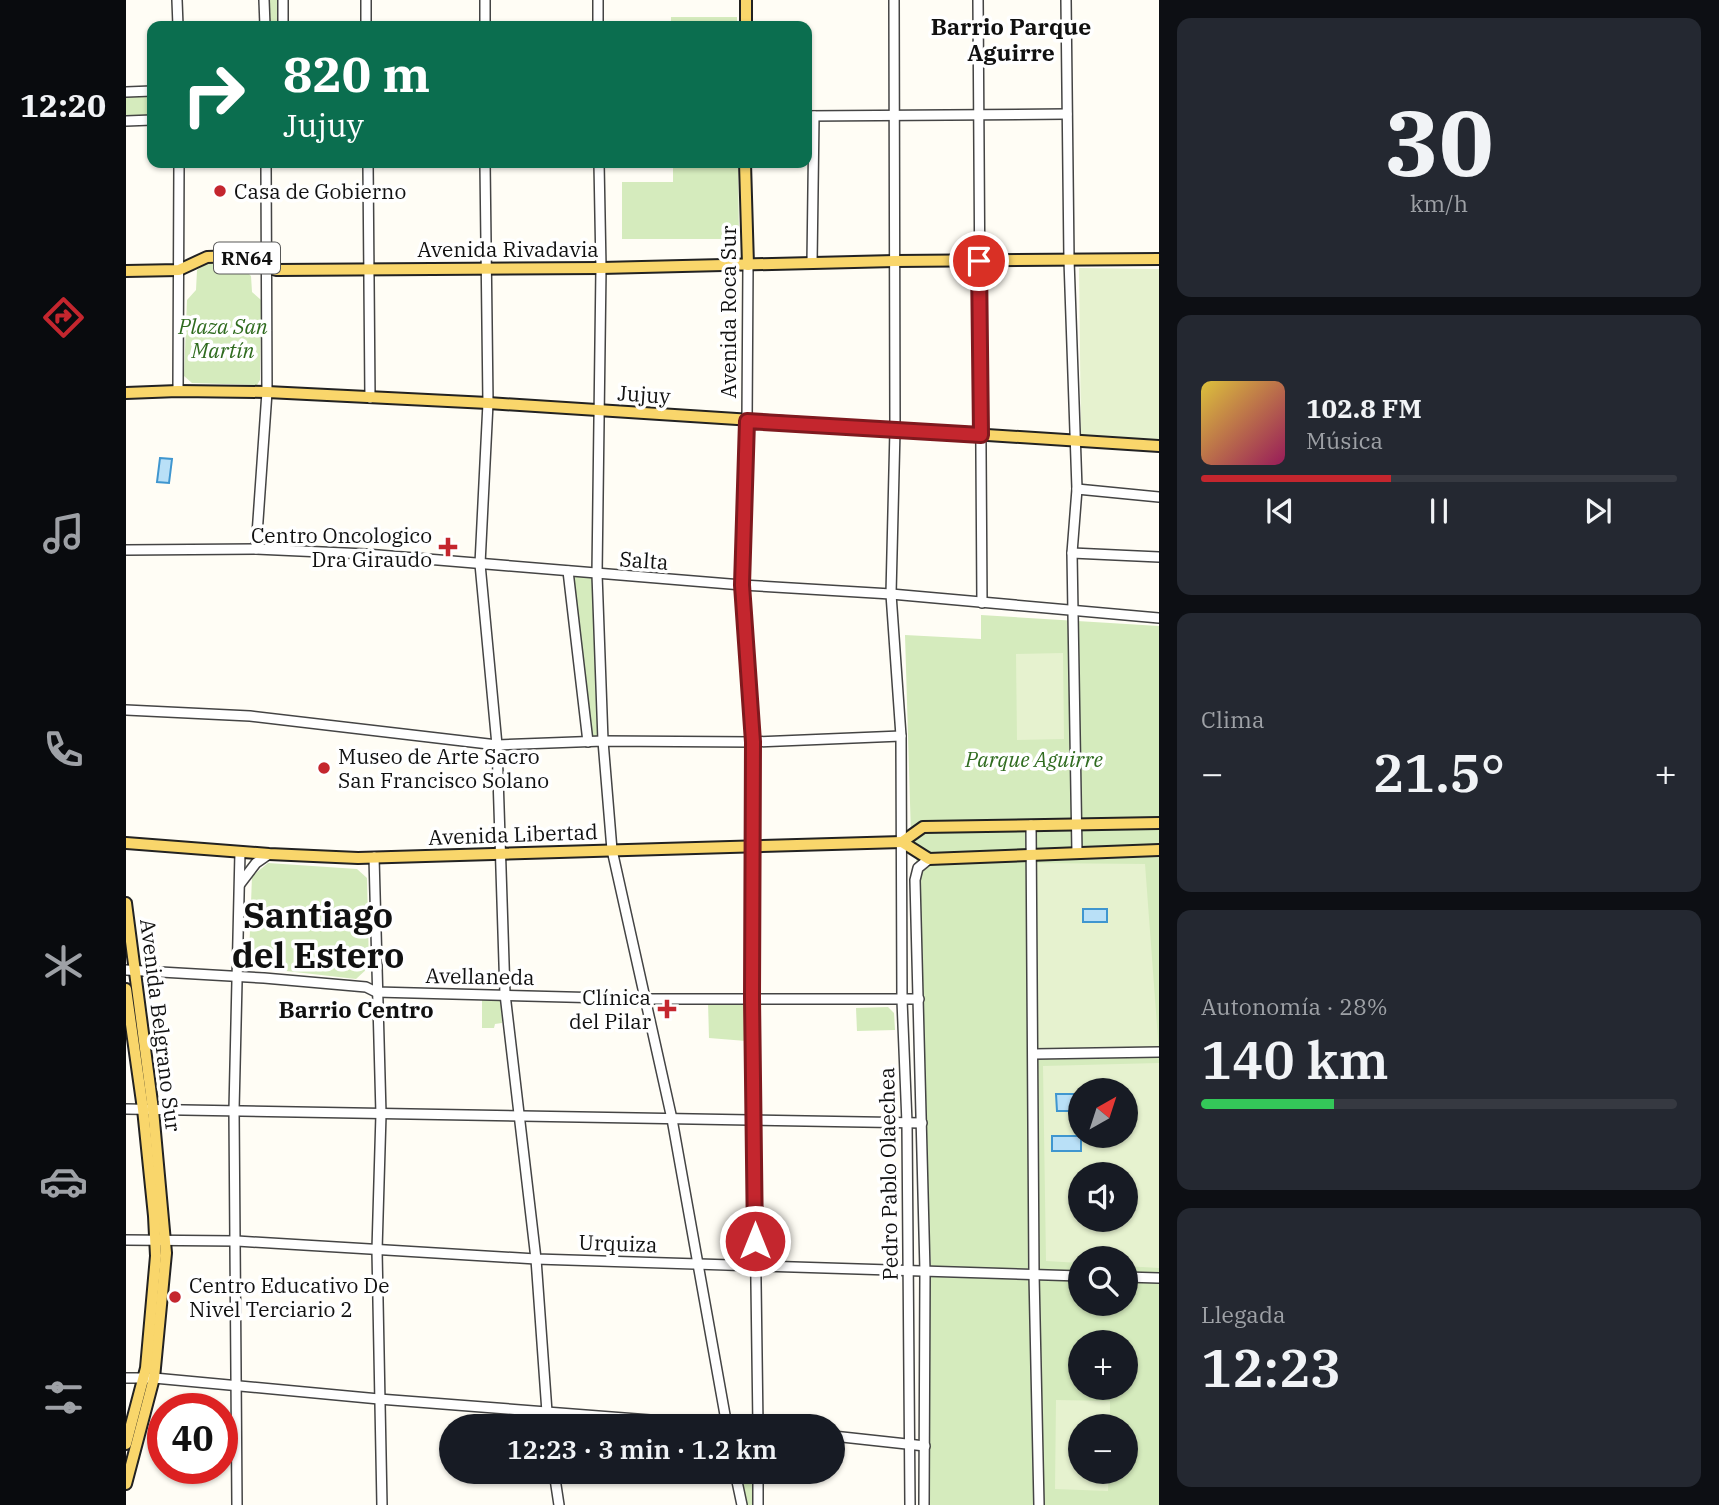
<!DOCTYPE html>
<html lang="es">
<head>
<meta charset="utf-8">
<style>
	:root { --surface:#171b24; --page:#242831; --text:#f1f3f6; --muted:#9ea1a6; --line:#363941; --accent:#c4262e }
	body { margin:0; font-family:"IBM Plex Serif",serif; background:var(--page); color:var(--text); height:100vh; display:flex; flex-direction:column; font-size:26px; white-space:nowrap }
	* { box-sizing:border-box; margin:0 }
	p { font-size:23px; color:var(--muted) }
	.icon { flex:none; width:38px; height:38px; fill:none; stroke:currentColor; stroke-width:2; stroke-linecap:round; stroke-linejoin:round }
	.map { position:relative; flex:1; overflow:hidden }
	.panel { display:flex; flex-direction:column; gap:18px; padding:18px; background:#0d0f14; width:560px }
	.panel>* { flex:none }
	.hud { position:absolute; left:21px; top:21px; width:665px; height:147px; border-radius:14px; box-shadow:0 2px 5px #0004; background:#0b6e4f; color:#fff; overflow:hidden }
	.needle { width:46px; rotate:39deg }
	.tools { position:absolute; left:942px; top:1078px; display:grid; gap:14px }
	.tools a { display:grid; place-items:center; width:70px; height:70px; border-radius:50%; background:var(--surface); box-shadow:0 2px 5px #0004; font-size:35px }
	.speed { position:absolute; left:21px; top:1393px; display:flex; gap:14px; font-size:35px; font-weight:700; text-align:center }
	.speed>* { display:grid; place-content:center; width:91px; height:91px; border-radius:50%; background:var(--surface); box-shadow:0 2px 5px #0004; line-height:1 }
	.speed .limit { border:10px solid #d22; background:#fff; color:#111 }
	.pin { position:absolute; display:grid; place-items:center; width:60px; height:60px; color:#fff; margin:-30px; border:4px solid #fff; border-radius:50%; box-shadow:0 2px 7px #0007 }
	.me { position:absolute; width:77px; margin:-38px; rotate:0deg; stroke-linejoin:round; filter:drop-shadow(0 0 5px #0008) }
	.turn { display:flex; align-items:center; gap:24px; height:147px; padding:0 21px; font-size:32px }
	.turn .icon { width:91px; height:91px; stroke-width:2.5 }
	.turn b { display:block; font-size:49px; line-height:60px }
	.big { font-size:52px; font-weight:600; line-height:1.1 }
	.panel .tile { flex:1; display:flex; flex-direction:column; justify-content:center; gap:10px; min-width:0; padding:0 24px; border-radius:14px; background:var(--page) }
	.panel .dial { align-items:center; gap:0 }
	.dial b { font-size:91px; line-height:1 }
	.song { display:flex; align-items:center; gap:21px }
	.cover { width:84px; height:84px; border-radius:10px; background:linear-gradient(135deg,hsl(50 70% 55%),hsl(330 70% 35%)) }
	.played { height:7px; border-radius:4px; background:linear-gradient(90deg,var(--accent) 40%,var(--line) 40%) }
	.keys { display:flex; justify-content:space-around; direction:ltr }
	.heat { display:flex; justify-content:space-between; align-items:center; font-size:38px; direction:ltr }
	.charge { height:10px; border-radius:5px; background:linear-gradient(90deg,#34c759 28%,var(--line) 0) }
	.trip { position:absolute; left:313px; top:1414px; width:406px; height:70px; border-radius:35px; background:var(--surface); box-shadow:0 2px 5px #0004; font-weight:600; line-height:70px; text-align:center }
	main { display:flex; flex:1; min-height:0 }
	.tabs { display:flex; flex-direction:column; width:126px; justify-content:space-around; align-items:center; background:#090b0e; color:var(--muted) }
	.tabs .icon { width:49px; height:49px }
	.tabs .active { color:var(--accent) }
	.tabs b { font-size:32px; color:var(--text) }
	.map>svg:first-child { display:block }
	.green { fill:#d5ebbd; fill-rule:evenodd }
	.pitch { fill:#e6f2cf; fill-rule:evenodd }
	.water { fill:#b9e0f7; stroke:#3f96cf; stroke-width:2 }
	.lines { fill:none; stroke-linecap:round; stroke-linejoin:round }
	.minor-casing { stroke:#444; stroke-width:12 }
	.major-casing { stroke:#222; stroke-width:14 }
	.minor { stroke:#fff; stroke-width:9 }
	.major { stroke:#f9d66b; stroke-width:10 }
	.route-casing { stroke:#7f191e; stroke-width:18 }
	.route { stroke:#c4262e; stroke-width:12 }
	.poi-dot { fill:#c4262e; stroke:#fff; stroke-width:2.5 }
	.labels { text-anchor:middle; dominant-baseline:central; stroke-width:7; stroke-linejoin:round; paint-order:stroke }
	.shield { fill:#fff; stroke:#585858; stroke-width:2 }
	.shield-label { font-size:19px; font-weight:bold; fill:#111 }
	.poi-label { font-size:21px; fill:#111; stroke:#fff; text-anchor:start }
	.street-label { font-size:21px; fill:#111; stroke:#fff }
	.park-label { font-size:21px; font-style:italic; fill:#2f6b1f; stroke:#fff }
	.neighbourhood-label { font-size:23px; font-weight:bold; fill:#111; stroke:#fff }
	.town-label { font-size:35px; font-weight:bold; fill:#111; stroke:#fff }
</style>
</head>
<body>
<main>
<nav class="tabs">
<b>12:20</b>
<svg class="icon active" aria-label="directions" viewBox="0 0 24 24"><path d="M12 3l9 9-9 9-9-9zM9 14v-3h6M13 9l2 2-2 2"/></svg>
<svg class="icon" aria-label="music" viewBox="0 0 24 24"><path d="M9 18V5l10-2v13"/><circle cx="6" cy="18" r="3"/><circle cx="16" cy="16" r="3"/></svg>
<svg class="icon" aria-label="phone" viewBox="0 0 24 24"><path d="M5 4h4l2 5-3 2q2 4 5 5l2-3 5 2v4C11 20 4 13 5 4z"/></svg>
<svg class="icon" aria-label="climate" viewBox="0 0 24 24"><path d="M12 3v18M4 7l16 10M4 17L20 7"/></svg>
<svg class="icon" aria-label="car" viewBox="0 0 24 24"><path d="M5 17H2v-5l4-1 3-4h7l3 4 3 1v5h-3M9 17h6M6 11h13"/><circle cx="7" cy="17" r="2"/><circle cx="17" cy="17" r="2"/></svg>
<svg class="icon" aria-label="filters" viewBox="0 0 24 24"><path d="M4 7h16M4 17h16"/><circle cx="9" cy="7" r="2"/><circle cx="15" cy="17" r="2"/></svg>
</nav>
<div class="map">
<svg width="1033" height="1505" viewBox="0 0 1033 1505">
	<rect width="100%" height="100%" fill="#fffdf5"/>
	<g class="green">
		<polygon points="141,0 152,0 153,26 142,26"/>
		<rect x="545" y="17" width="66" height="9"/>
		<rect x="0" y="97" width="26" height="20"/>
		<polygon points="547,163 612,163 613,239 496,239 496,182 547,182"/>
		<polygon points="83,262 114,265 125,276 126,292 135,300 134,380 131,385 66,383 58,376 61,300 70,290 71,270"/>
		<polygon points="448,576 473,578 474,741 459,740"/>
		<path d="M855,615l178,11v879h-230l-1,-231h3l-14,-410 -6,-28 -6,-201 76,4zM954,1090h45v46h-45zM954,1174h45v46h-45zM954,1258h45v46h-45zM954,1342h45v46h-45zM954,1426h45v46h-45z"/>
		<polygon points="142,863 231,869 241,878 243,967 230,979 134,968 123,957 126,876"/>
		<polygon points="356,998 375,998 376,1023 369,1024 368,1028 356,1028"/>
		<polygon points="582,1002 620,1003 620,1041 583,1038"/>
		<polygon points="762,1007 768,1013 769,1030 731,1031 730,1008"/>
		<polygon points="612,1472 627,1472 627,1505 619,1505"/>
	</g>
	<g class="pitch">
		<polygon points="953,268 1033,269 1033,441 955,438"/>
		<polygon points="937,653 938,739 891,740 890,654"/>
		<polygon points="907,863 1019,864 1033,1052 908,1054"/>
		<path d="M1033,1063v205l-34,-2v-8h-45v5l-34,-2 -3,-195zM954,1090h45v46h-45zM954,1174h45v46h-45z"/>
		<polygon points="930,1400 984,1401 984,1426 954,1426 954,1472 983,1472 982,1491 929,1489"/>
	</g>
	<g class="water">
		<polygon points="34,458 46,459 43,483 31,482"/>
		<rect x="957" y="909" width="24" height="13"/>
		<polygon points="930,1094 954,1094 954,1111 931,1111"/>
		<rect x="926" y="1136" width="29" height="15"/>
	</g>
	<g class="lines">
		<g class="minor-casing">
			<g id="minor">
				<polyline points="51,0 52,26"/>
				<polyline points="138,0 139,26"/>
				<polyline points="157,0 157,26"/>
				<polyline points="240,0 240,26"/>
				<polyline points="359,0 359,26"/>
				<polyline points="472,0 472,26"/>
				<polyline points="768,0 769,430 765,594 775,736 776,1000 781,1123 784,1505"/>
				<polyline points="852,0 856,603"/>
				<polyline points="940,0 943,260 951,489 946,553 951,853"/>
				<polyline points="0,92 26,91"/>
				<polyline points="681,116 941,114"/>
				<polyline points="0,121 26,120"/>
				<polyline points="242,163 244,398"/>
				<polyline points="359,163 362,403 354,564 371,745 379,994 410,1259 422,1426"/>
				<polyline points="473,163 475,268 471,574 477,741 486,850 546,1119 601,1426"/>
				<polyline points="686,263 688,116"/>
				<polyline points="622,265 621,421 616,585 627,742 626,998 632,1426"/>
				<polyline points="52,391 53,163"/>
				<polyline points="951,489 1033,497"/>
				<polyline points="130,549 141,392 140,163"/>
				<polyline points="0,550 130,549 240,554 616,585 765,594 1033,618"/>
				<polyline points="946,553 1033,557"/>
				<polyline points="442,571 462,742"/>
				<polyline points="0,710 124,716 371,745 477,741 627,742 775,736"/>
				<polyline points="905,825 908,1274 913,1505"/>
				<polyline points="248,857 255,1114 251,1250 256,1505"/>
				<polyline points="114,884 130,863 143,854"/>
				<polyline points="0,970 138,978 240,987 250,992 518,999 793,999"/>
				<polyline points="908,1054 1033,1052"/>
				<polyline points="0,1109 796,1123"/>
				<polyline points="0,1240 111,1241 410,1259 954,1276"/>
				<polyline points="999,1277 1033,1278"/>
				<polyline points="0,1378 28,1378 253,1399 602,1426"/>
				<polyline points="707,1436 799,1446"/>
				<polyline points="428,1472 433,1505"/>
				<polyline points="609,1472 616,1505"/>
				<polyline points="632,1472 632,1505"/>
				<polyline points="111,1505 108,1110 114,852"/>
				<polyline points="798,1505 799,1271 789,880 792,868 803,859"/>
			</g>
		</g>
		<g class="major-casing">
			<g id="major">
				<polyline points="620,26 620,0"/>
				<polyline points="619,163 622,265"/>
				<polyline points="0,271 53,270 81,257 110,256 150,270 475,268 769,261 1033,259"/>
				<polyline points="0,393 52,391 141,392 362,403 1033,446"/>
				<polyline points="776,842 803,859 1033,850"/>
				<polyline points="776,842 797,827 1033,823"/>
				<polyline points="0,843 143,854 232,858 776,842"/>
				<polyline points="0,903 27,1110 40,1253 28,1378 0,1484"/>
				<polyline points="0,989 17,1109 28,1216 30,1256 20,1368 0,1444"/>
			</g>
		</g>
		<use href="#minor" class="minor"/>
		<use href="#major" class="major"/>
	</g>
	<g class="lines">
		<g class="route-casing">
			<polyline id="route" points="629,1241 626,998 627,742 616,585 621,421 855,435 853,261"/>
		</g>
		<use href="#route" class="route"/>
	</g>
	<g class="poi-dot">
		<circle cx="94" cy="191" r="7"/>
		<path d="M318.5 536.5h7v7h7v7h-7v7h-7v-7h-7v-7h7z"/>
		<circle cx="198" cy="768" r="7"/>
		<path d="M537.5 998.5h7v7h7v7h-7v7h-7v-7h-7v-7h7z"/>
		<circle cx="49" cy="1297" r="7"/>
	</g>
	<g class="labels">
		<rect class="shield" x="88" y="242.5" width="66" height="31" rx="5"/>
		<g class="shield-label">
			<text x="121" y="258">RN64</text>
		</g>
		<g class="poi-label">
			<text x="108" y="191">Casa de Gobierno</text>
			<text x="306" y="535" text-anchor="end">Centro Oncologico<tspan x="306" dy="24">Dra Giraudo</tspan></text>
			<text x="212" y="756">Museo de Arte Sacro<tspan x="212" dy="24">San Francisco Solano</tspan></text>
			<text x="525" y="997" text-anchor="end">Clínica<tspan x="525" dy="24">del Pilar</tspan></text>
			<text x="63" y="1285">Centro Educativo De<tspan x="63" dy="24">Nivel Terciario 2</tspan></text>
		</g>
		<g class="street-label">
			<text x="382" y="249">Avenida Rivadavia</text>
			<text transform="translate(602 312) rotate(-90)">Avenida Roca Sur</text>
			<text transform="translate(518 394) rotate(4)">Jujuy</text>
			<text transform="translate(518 560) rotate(4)">Salta</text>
			<text transform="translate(387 834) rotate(-2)">Avenida Libertad</text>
			<text transform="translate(354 976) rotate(1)">Avellaneda</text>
			<text transform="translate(35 1025) rotate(83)">Avenida Belgrano Sur</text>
			<text transform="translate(762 1174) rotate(-91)">Pedro Pablo Olaechea</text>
			<text transform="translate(492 1243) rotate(2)">Urquiza</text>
		</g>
		<g class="park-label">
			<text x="97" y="326">Plaza San<tspan x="97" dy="24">Martín</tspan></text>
			<text x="908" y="759">Parque Aguirre</text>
		</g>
		<g class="neighbourhood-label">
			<text x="885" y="26">Barrio Parque<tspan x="885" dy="26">Aguirre</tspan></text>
			<text x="230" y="1009">Barrio Centro</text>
		</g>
		<g class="town-label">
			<text x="192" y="915">Santiago<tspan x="192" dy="40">del Estero</tspan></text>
		</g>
	</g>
</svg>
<div class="tools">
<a><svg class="needle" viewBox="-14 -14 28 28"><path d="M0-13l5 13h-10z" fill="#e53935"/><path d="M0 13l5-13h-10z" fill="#9ea1a6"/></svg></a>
<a><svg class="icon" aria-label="sound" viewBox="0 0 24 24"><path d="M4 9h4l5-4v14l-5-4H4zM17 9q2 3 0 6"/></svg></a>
<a><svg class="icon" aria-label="search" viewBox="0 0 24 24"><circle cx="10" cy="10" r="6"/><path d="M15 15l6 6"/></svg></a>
<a>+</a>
<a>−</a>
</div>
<div class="speed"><div class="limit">40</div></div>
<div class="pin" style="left:853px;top:261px;background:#d93025"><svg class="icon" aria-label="arrive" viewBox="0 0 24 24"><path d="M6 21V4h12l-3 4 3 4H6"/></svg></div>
<svg class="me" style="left:629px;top:1241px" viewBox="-20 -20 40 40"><circle r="17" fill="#c4262e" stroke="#fff" stroke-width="3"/><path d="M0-11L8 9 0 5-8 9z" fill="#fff"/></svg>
<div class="trip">12:23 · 3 min · 1.2 km</div>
<div class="hud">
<div class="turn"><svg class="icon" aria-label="right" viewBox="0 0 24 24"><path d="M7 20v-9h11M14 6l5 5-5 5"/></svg><div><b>820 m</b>Jujuy</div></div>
</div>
</div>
<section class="panel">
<div class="tile dial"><b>30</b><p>km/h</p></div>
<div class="tile">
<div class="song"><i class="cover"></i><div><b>102.8 FM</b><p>Música</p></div></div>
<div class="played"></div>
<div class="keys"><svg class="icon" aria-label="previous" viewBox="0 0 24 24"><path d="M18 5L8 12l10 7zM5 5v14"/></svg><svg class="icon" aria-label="pause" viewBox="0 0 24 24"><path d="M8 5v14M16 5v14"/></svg><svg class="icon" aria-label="next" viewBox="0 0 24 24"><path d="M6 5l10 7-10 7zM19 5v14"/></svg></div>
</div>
<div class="tile"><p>Clima</p>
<div class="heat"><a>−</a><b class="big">21.5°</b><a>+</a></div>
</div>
<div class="tile"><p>Autonomía · 28%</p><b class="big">140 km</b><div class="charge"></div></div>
<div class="tile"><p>Llegada</p><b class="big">12:23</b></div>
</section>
</main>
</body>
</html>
